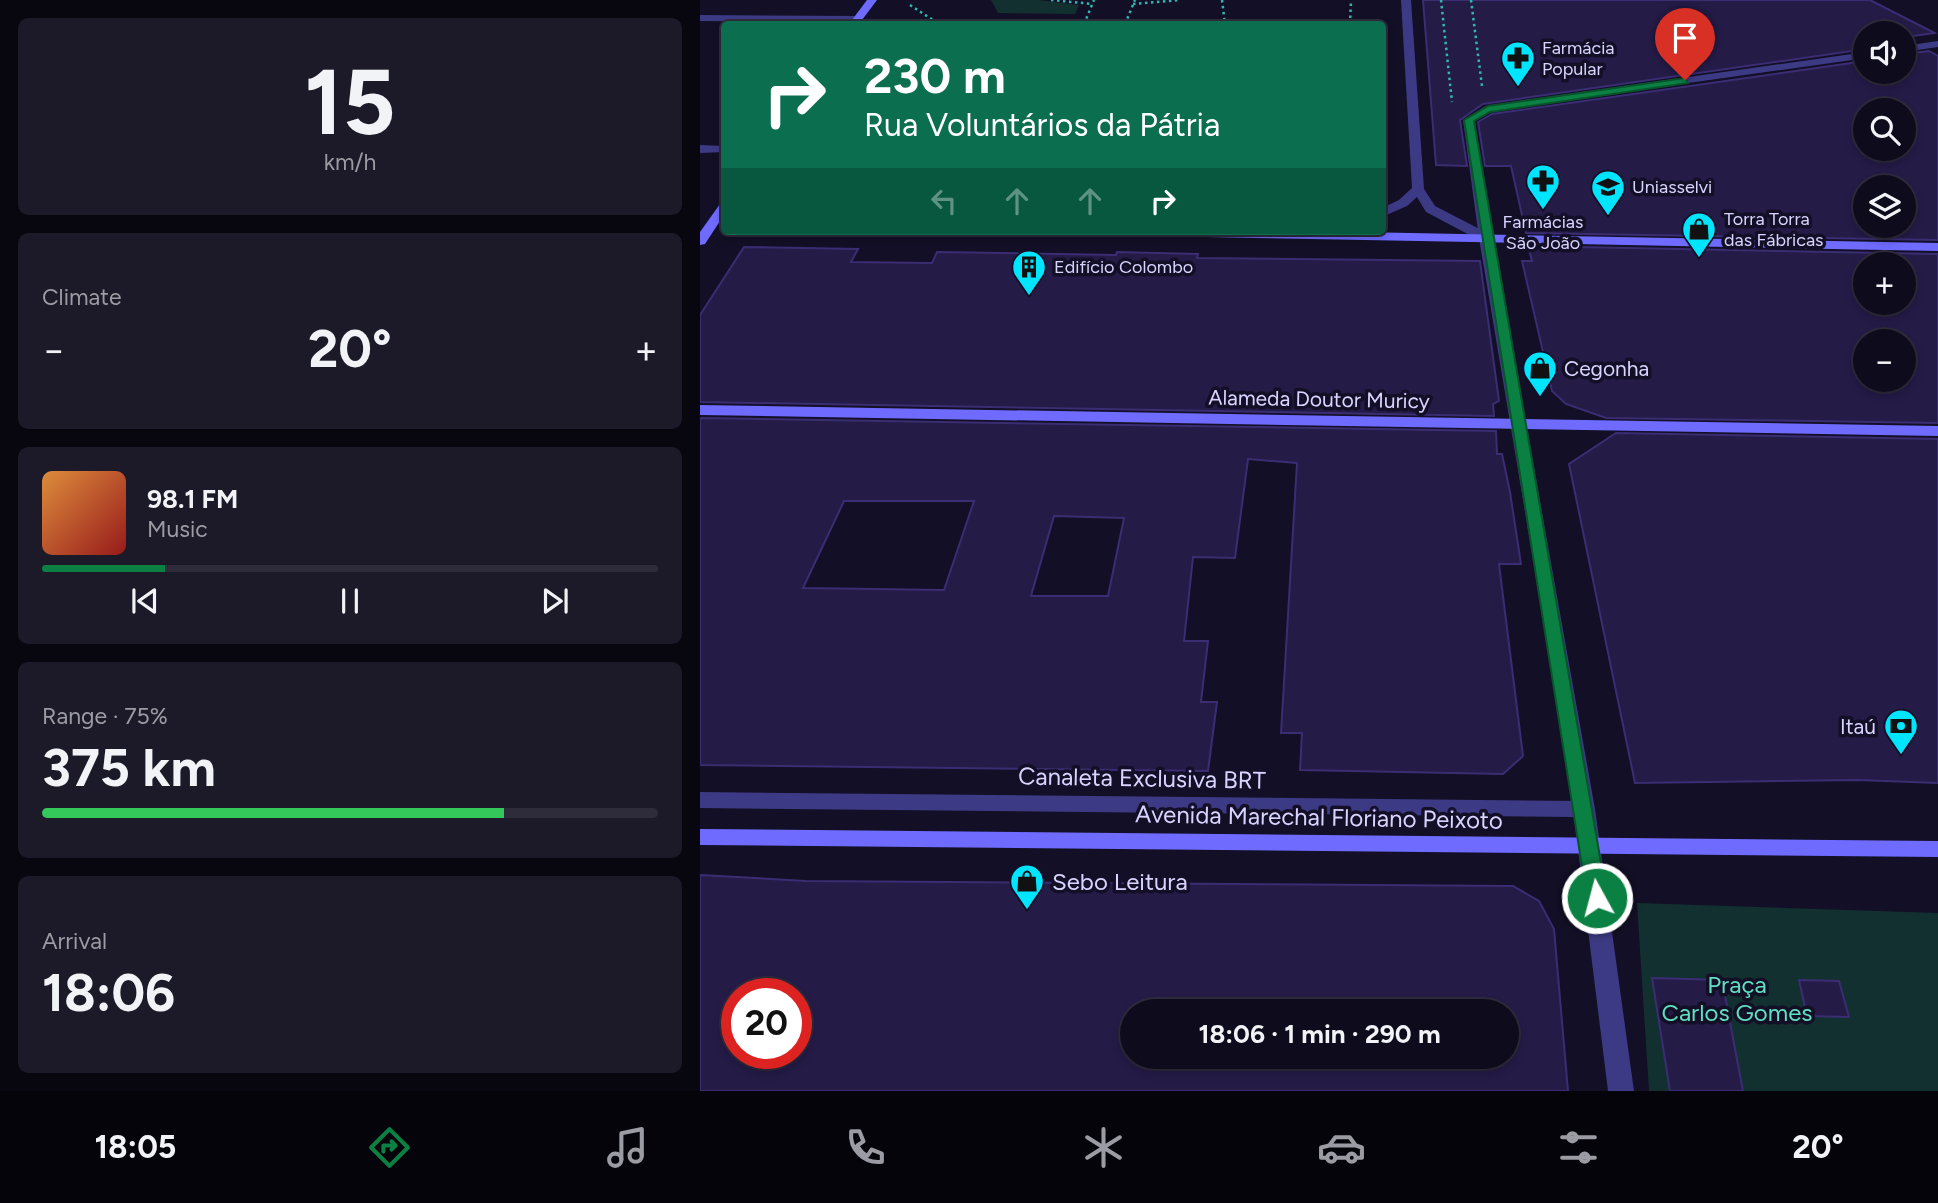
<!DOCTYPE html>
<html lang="en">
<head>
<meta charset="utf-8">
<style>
	:root { --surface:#0e0b1c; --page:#1c1929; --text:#f1f3f6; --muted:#9b9ba3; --line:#2e2b3b; --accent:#0b8043 }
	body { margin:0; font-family:Figtree,sans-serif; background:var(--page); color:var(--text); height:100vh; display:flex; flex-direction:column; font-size:26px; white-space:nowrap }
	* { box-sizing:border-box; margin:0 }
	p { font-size:23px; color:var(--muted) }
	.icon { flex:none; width:38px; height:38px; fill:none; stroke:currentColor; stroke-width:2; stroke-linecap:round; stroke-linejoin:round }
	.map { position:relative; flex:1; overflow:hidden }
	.drawer { display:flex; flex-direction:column; gap:18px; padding:18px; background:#08060f; width:700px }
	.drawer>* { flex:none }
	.guide { position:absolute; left:21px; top:21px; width:665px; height:214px; border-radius:7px; box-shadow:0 4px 10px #0003,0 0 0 2px var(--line); background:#0b6e4f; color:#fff; overflow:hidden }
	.buttons { position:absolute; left:1153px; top:21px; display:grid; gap:14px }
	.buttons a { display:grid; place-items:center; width:63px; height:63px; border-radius:50%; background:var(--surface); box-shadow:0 4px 10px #0003,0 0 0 2px var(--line); font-size:35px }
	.speed { position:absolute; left:21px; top:978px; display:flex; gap:14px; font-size:35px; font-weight:700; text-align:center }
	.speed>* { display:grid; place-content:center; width:91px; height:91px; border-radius:50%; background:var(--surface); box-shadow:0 4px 10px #0003,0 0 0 2px var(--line); line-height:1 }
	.speed .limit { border:10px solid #d22; background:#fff; color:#111 }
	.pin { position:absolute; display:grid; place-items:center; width:60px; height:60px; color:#fff; margin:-72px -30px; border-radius:50% 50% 50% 0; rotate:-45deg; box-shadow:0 0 7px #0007 }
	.pin .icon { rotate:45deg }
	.me { position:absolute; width:77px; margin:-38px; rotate:353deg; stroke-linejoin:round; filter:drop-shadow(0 0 5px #0008) }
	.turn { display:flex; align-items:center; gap:24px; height:147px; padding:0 28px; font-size:32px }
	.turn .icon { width:91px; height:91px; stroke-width:2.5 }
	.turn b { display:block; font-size:49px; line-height:60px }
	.lanes { display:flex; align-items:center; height:66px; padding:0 28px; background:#0003; justify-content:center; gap:35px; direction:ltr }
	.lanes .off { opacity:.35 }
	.big { font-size:52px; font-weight:700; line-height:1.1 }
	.drawer .tile { flex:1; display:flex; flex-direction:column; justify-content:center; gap:10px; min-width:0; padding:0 24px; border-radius:10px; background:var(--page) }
	.drawer .dial { align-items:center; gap:0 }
	.dial b { font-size:91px; line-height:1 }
	.song { display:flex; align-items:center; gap:21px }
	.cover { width:84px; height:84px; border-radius:10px; background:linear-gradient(135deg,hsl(30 70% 55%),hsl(0 70% 35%)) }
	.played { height:7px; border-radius:4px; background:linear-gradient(90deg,var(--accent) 20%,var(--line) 20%) }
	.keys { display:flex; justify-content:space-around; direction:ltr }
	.heat { display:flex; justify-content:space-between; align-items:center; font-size:38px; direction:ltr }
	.charge { height:10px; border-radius:5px; background:linear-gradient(90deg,#34c759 75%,var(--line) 0) }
	.trip { position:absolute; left:420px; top:999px; width:399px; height:70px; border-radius:35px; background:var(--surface); box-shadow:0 4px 10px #0003,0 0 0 2px var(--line); font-weight:700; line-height:70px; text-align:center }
	.menu { display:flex; height:112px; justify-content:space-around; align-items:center; background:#06040b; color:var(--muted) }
	.menu .icon { width:49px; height:49px }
	.menu .selected { color:var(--accent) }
	.menu b { font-size:32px; color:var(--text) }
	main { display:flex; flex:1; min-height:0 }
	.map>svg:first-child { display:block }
	.green { fill:#12302f }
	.building { fill:#241b47; stroke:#3b2d73; stroke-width:2; fill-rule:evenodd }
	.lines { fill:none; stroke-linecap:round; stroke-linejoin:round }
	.path { stroke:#2fb8b0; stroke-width:2.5; stroke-dasharray:2.5 3.5; stroke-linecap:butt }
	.lane { fill:#3d3a85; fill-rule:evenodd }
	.street { fill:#3d3a85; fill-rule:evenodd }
	.secondary { fill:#6f6bff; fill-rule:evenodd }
	.route { fill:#0b8043; stroke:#07532c; stroke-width:2 }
	.labels { text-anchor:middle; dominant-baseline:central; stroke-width:7; stroke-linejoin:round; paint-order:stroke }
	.far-poi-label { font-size:18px; fill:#d9d4ff; stroke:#130f26; text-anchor:start }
	.poi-label { font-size:21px; fill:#d9d4ff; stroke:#130f26; text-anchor:start }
	.street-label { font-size:21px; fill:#d9d4ff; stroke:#130f26 }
	.near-street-label { font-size:24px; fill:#d9d4ff; stroke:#130f26 }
	.near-poi-label { font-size:24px; fill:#d9d4ff; stroke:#130f26; text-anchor:start }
	.near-park-label { font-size:24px; fill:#5fe0c0; stroke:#130f26 }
</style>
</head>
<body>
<main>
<section class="drawer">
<div class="tile dial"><b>15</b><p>km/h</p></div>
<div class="tile"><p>Climate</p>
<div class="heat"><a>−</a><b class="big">20°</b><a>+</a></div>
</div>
<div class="tile">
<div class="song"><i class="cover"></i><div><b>98.1 FM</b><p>Music</p></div></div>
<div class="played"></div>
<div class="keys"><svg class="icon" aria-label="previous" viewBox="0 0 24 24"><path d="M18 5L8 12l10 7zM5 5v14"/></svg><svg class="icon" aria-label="pause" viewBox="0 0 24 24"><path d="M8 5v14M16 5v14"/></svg><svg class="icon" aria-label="next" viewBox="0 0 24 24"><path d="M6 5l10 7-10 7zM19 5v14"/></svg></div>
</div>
<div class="tile"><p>Range · 75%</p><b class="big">375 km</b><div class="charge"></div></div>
<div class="tile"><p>Arrival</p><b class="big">18:06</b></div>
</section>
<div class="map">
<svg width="1238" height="1091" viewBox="0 0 1238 1091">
	<rect width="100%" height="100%" fill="#130f26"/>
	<g class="green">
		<polygon points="291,0 339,0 379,5 375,14 298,13"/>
		<polygon points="937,903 1238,913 1238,1091 949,1091"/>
	</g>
	<g class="building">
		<polygon points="723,0 1170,0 1235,33 1205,37 1213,42 1204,43 1204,33 1166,33 1166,49 783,104 760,120 767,166 736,165"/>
		<path d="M1229,51l9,5v184l-412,-7 -15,-67h-26l-7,-44 14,-8 374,-53v11h38v-18zM1166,110h38v39h-38zM1166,187h38v39h-38z"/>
		<path d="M828,246l410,8v169l-332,-5 -40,-14 -14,-13 -30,-130h10zM1166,264h38v39h-38zM1166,341h38v39h-38z"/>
		<polygon points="44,247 158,249 151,262 232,263 237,252 416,255 417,252 498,254 497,258 780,261 799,401 793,404 794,416 0,402 0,315"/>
		<path d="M0,418l796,13 1,23h5l8,38 11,72h-22l24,192 -20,18 -203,-4 2,-37h-21l16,-270 -49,-4 -13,99 -42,-1 -9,84h24l-7,61h16l-9,69 -508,-6zM144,501h130l-30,89 -141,-2zM354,516l70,2 -16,78h-77z"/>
		<polygon points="916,433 1238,439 1238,783 1158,780 935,783 869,464"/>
		<path d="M0,875l106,6 707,5 26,15 15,28 14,162h-868zM37,994h59v60h-59zM432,1012h375v45h-375z"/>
		<polygon points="952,978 1022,980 1043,1091 970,1091"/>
		<polygon points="1099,980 1139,981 1149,1017 1107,1016"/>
	</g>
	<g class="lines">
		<g class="path">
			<polyline points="351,0 393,4"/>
			<polyline points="522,0 525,24"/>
			<polyline points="741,0 752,102"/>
			<polyline points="771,0 782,86"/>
			<polyline points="433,4 480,0"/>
			<polyline points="210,5 239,24"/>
			<polyline points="384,24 394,0"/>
			<polyline points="425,24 435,0"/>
			<polyline points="650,24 651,0"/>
		</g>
		<g class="lane">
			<polygon points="701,0 711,0 724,189 735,206 791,235 791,241 781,241 726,212 717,197 707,206 682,217 682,208 699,200 712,188"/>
			<polygon points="0,145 24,146 24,152 0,153"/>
			<polygon points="0,792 884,801 892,803 895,809 934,1091 908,1091 874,817 0,808"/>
		</g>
		<g class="street">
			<polygon points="0,15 158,16 163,19 158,22 0,21"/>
			<polygon points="1238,41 1238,47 1204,52 1204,46"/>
			<polygon points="1166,52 1166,58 804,109 791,112 775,121 793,238 895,809 892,815 884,817 876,815 779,238 763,120 784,107 804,103"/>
		</g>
		<g class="secondary">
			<polygon points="167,0 177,0 159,24 149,24"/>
			<polygon points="24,203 24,215 5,244 0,245 0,232 20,204"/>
			<polygon points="395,231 607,231 1238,243 1238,251 402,235"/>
			<polygon points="0,405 1238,426 1238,436 0,415"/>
			<polygon points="0,829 1238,841 1238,857 0,845"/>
		</g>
	</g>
	<polygon class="route" points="985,78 988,83 790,112 774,121 907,898 904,904 890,904 887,898 764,120 788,106"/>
	<defs>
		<g id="pharmacy-pin" transform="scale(1.75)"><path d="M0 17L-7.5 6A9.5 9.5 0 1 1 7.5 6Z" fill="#00e5ff" stroke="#130f26"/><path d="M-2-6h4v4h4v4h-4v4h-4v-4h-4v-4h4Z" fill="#111"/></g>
		<g id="university-pin" transform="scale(1.75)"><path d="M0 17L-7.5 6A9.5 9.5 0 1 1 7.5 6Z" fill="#00e5ff" stroke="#130f26"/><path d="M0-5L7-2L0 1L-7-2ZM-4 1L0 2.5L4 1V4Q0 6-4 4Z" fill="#111"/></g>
		<g id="shop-pin" transform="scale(1.75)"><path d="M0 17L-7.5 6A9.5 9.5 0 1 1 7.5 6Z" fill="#00e5ff" stroke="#130f26"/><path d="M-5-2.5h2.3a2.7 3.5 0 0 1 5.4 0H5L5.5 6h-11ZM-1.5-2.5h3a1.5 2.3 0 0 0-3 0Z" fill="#111"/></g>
		<g id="building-pin" transform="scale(1.75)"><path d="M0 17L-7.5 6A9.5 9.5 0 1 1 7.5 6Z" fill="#00e5ff" stroke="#130f26"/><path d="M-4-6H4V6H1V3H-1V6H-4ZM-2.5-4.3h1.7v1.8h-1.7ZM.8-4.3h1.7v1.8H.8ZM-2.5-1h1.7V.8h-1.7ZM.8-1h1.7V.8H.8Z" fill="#111"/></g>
		<g id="bank-pin" transform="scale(1.75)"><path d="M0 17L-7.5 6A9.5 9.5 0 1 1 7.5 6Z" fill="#00e5ff" stroke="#130f26"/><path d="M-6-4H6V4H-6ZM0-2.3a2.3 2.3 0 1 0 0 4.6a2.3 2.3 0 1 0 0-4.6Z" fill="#111"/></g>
	</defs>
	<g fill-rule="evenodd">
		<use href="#pharmacy-pin" x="818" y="58"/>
		<use href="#pharmacy-pin" x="843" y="181"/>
		<use href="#university-pin" x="908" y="187"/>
		<use href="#shop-pin" x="999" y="229"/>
		<use href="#building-pin" x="329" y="267"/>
		<use href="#shop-pin" x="840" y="368"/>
		<use href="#bank-pin" x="1201" y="726"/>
		<use href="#shop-pin" x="327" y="881"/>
	</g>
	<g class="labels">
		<g class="far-poi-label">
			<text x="842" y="48">Farmácia<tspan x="842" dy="21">Popular</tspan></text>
			<text x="932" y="187">Uniasselvi</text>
			<text x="1024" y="219">Torra Torra<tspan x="1024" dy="21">das Fábricas</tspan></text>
			<text x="843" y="222" text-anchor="middle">Farmácias<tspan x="843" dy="21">São João</tspan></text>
			<text x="354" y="267">Edifício Colombo</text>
		</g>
		<g class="poi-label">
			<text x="864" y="368">Cegonha</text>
			<text x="1176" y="726" text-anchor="end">Itaú</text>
		</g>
		<g class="street-label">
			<text transform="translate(619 399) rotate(1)">Alameda Doutor Muricy</text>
		</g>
		<g class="near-street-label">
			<text transform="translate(442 778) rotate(1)">Canaleta Exclusiva BRT</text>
			<text transform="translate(619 817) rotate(1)">Avenida Marechal Floriano Peixoto</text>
		</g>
		<g class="near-poi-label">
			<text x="352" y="881">Sebo Leitura</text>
		</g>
		<g class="near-park-label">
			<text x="1037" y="984">Praça<tspan x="1037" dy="28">Carlos Gomes</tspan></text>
		</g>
	</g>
</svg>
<div class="buttons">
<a><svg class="icon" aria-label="sound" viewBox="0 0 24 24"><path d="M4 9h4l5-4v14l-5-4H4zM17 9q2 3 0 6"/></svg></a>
<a><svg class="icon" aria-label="search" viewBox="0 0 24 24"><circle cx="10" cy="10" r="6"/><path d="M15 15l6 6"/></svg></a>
<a><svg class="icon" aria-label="layers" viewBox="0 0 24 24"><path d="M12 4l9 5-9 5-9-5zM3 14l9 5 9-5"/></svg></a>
<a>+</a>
<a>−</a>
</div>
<div class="speed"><div class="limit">20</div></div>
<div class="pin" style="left:985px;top:80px;background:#d93025"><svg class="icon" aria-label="arrive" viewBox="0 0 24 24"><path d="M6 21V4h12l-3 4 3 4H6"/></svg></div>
<svg class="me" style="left:897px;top:898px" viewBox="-20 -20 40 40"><circle r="17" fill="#0b8043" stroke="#fff" stroke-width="3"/><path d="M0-11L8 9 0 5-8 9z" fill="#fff"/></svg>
<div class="trip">18:06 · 1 min · 290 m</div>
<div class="guide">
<div class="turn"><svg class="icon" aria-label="right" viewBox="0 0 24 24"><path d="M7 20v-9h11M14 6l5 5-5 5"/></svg><div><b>230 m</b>Rua Voluntários da Pátria</div></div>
<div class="lanes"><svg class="icon off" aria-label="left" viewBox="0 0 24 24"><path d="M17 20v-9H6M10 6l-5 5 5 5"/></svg><svg class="icon off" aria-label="ahead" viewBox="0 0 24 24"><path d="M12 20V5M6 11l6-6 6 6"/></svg><svg class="icon off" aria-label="ahead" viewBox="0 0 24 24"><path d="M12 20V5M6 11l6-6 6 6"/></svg><svg class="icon" aria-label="right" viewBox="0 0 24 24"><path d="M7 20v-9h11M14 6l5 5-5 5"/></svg></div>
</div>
</div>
</main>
<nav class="menu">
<b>18:05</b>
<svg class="icon selected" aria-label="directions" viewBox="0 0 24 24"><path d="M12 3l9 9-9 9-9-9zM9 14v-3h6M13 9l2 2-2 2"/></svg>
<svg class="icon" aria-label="music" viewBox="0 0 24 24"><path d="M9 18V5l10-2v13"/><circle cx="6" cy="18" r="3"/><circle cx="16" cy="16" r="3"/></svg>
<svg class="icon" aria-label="phone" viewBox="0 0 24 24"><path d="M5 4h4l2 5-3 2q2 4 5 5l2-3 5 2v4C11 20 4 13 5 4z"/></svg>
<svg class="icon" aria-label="climate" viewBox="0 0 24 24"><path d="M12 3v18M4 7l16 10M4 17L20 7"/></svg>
<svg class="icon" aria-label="car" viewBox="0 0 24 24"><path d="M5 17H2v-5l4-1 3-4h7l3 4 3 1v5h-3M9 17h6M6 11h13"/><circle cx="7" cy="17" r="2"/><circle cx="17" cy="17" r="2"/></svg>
<svg class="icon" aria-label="filters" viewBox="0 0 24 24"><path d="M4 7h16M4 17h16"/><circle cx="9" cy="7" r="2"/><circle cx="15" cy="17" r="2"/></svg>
<b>20°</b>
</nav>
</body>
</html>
